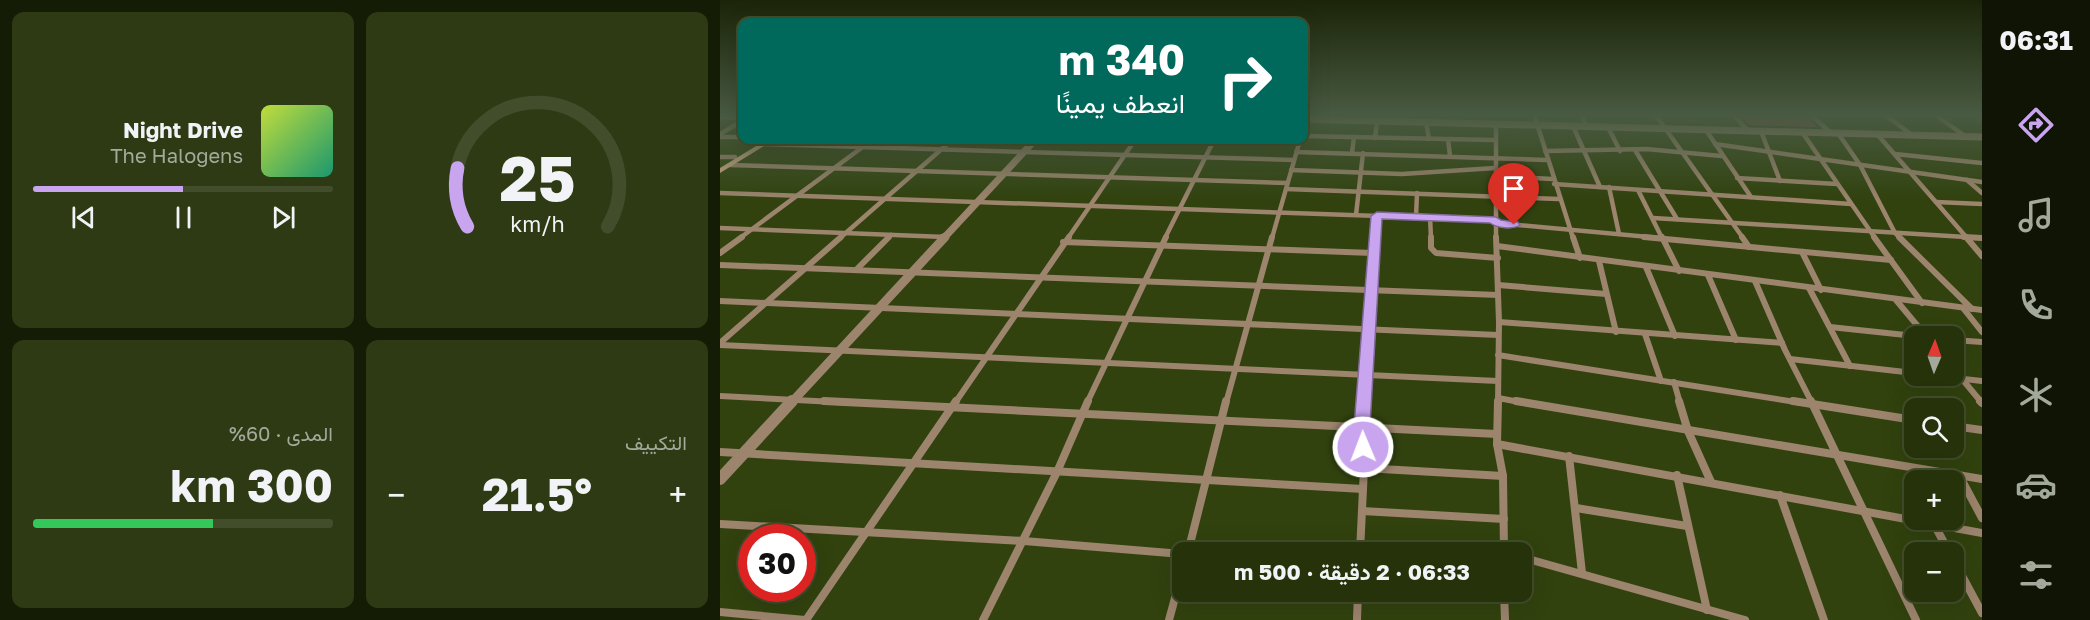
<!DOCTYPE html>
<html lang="ar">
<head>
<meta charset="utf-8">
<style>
	:root { --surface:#25320a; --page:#2d3a13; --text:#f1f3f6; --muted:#a3aa9c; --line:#424d2b; --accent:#c8a5ee }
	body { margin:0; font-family:"Golos Text",Vazirmatn,sans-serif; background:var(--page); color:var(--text); direction:rtl; height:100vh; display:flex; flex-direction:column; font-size:22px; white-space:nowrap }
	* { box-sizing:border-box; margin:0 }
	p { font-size:20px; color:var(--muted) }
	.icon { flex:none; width:33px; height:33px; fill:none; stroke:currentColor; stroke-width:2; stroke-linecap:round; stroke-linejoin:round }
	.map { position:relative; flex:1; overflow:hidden; direction:ltr }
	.details { display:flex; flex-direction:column; gap:12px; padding:12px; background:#141c06; width:720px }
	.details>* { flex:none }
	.banner { position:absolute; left:18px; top:18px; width:570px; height:126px; border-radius:12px; box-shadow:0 6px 24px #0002,0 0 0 2px var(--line); direction:rtl; background:#00695c; color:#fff; overflow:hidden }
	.needle { width:39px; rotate:2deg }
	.tools { position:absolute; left:1184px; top:326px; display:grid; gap:12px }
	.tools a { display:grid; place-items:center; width:60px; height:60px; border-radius:12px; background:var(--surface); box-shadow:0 6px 24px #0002,0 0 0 2px var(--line); font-size:30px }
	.speed { position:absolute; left:18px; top:524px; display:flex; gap:12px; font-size:30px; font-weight:700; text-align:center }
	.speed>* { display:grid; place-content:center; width:78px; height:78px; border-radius:50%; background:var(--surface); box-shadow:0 6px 24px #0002,0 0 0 2px var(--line); line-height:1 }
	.speed .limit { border:9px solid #d22; background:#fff; color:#111 }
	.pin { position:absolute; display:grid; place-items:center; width:51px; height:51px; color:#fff; margin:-62px -26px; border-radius:50% 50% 50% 0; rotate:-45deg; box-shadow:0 0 6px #0007 }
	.pin .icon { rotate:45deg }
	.me { position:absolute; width:66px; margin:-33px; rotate:359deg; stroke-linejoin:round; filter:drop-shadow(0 0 4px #0008) }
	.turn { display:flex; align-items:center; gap:21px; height:126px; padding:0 24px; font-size:27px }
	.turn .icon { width:78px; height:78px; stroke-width:2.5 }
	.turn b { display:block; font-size:42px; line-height:51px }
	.big { font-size:45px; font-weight:700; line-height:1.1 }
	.details .tile { flex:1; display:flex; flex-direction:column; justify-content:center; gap:9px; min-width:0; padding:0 21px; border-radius:12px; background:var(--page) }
	.details .dial { align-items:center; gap:0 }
	.dial svg { height:156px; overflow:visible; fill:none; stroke:var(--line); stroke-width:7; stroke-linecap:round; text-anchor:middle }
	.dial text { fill:var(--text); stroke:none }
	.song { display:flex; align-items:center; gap:18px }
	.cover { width:72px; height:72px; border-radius:9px; background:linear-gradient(135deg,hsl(70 70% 55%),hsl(160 70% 35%)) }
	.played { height:6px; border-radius:3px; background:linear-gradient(90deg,var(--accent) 50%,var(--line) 50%) }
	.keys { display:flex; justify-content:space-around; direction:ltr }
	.heat { display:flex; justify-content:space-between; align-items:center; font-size:33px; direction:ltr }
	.charge { height:9px; border-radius:4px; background:linear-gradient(90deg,#34c759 60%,var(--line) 0) }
	.details .tiles { flex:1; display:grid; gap:12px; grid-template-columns:repeat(2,1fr) }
	.trip { position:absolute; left:452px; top:542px; width:360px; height:60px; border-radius:12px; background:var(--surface); box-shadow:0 6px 24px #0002,0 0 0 2px var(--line); font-weight:700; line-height:60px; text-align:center; direction:rtl }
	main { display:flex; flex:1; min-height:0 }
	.tabs { display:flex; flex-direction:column; width:108px; justify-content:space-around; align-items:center; background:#0f1404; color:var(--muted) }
	.tabs .icon { width:42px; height:42px }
	.tabs .current { color:var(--accent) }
	.tabs b { font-size:27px; color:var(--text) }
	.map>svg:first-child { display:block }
	.building { fill:#993f57 }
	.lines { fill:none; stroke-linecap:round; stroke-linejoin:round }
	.minor-far2 { stroke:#9c846d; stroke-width:4.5 }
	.minor-far1 { stroke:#9c846d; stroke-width:6 }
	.minor { stroke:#9c846d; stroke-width:8 }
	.tertiary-far2 { stroke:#9c846d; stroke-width:7 }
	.tertiary-far1 { stroke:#9c846d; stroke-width:9 }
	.tertiary { stroke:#9c846d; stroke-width:12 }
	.secondary { fill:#d2ad88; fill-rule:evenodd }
	.route { fill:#c8a5ee; stroke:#826b9b; stroke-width:1.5 }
</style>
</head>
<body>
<main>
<nav class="tabs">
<b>06:31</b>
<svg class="icon current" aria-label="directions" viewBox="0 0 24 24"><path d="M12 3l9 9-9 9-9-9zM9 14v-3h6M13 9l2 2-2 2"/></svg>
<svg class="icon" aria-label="music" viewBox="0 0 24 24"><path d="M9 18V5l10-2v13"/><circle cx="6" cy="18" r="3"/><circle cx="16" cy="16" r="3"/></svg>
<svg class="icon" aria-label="phone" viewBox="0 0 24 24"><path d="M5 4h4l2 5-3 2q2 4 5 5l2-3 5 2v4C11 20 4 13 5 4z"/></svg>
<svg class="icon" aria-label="climate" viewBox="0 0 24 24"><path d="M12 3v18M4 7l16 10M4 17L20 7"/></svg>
<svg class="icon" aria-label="car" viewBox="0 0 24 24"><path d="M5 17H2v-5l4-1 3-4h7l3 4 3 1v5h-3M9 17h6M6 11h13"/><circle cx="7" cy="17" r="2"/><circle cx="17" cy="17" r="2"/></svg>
<svg class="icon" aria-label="filters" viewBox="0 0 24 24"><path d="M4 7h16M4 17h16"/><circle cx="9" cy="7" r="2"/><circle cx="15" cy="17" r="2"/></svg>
</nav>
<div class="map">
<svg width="1262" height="620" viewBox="0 0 1262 620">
	<rect width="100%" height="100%" fill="#31420e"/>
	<polygon class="building" points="1019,114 1086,114 1097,127 1029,125"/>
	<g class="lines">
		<g class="minor-far2">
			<polyline points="814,114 853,238"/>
			<polyline points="861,114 867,127"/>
			<polyline points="935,114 1023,238"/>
			<polyline points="1013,114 1028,131"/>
			<polyline points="1090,114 1111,133"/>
			<polyline points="1164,114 1192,135"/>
			<polyline points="1214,114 1245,136"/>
			<polyline points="0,117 22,118"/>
			<polyline points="706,122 709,139"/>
			<polyline points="776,124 776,238"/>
			<polyline points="853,126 880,187"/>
			<polyline points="584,127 587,114"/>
			<polyline points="888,127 900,151"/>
			<polyline points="986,130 1031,197"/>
			<polyline points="1041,131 1060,181"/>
			<polyline points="1082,132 1155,238"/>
			<polyline points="1118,133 1140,165 1175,233 1180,238"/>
			<polyline points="0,134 22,121"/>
			<polyline points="1157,134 1247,238"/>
			<polyline points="584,136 775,140"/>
			<polyline points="0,137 22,137"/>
			<polyline points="655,138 657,121"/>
			<polyline points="728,139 730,156"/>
			<polyline points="565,140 580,140"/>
			<polyline points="42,144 574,160"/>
			<polyline points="995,144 1262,182"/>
			<polyline points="915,150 957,219"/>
			<polyline points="825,151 926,149 1002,156"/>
			<polyline points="576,152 827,160"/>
			<polyline points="632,153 634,137"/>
			<polyline points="1175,154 1262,163"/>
			<polyline points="0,157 15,157"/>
			<polyline points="10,165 567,183"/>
			<polyline points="571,170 682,174 775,168"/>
			<polyline points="775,176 833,179"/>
			<polyline points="1017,178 1117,184"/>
			<polyline points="1247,180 1262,193"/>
			<polyline points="834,184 1131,204"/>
			<polyline points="889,187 899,234"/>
			<polyline points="566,189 839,199"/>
			<polyline points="918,190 942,238"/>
			<polyline points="0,193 775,220"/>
			<polyline points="1216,202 1262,204"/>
			<polyline points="636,215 643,153"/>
			<polyline points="696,217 697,193"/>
			<polyline points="710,217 711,238"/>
			<polyline points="933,218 1262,238"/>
			<polyline points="776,223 940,238"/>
			<polyline points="0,228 225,237"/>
			<polyline points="20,238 152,140"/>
			<polyline points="120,238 232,140"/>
			<polyline points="168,238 171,235"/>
			<polyline points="348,238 415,140"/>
			<polyline points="445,238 494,140"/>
			<polyline points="552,238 580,140"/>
			<polyline points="655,238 657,216"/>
		</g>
		<g class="minor-far1">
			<polyline points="222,237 225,237"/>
			<polyline points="711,237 711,248 716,253 778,258"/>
			<polyline points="776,237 779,322 778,403"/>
			<polyline points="853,237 860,258"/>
			<polyline points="924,237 1171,260"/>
			<polyline points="942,237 959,271"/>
			<polyline points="1022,237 1029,247"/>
			<polyline points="1154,237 1202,303"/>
			<polyline points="1179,237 1252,309"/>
			<polyline points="1244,237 1262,238"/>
			<polyline points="1246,237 1262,256"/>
			<polyline points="343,242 653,253"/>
			<polyline points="777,246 1262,310"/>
			<polyline points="1082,252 1101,290"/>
			<polyline points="0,253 22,237"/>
			<polyline points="879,261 896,332"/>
			<polyline points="0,265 778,295"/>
			<polyline points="926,267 955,336"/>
			<polyline points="136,270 169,237"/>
			<polyline points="988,275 1016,340"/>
			<polyline points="1035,281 1065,350 1092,403"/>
			<polyline points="778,285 886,294"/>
			<polyline points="1089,288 1130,366"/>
			<polyline points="1176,300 1206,336"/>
			<polyline points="0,301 778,335"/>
			<polyline points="1243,308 1262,332"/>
			<polyline points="779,322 1062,343"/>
			<polyline points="1110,327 1195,336"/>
			<polyline points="925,334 941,381"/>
			<polyline points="1233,340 1262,342"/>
			<polyline points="0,343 121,237"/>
			<polyline points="0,345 778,381"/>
			<polyline points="778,355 1082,403"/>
			<polyline points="1070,359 1194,373"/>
			<polyline points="1233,368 1262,403"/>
			<polyline points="1208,375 1262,381"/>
			<polyline points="954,382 960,403"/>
			<polyline points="0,396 134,403"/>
			<polyline points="778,398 805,403"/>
			<polyline points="235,403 349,237"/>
			<polyline points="367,403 446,237"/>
			<polyline points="506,403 552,237"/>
			<polyline points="644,403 656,237"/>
		</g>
		<g class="minor">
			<polyline points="104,401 777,434"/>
			<polyline points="778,401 777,444 783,476 784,552"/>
			<polyline points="796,401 1262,479"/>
			<polyline points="959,401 968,431 991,482"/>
			<polyline points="1073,401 1194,420"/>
			<polyline points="1091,401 1196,620"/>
			<polyline points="1260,401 1262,403"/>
			<polyline points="1233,426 1262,430"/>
			<polyline points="777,444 1262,533"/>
			<polyline points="0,452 643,489"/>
			<polyline points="849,456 862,573"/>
			<polyline points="644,468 783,476"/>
			<polyline points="957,475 987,610"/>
			<polyline points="1239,475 1262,518"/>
			<polyline points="1060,495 1104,620"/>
			<polyline points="856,508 967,526"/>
			<polyline points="642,511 784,519"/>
			<polyline points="0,524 304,541 462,554"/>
			<polyline points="1214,524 1229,552"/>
			<polyline points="468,552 506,401"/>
			<polyline points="640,552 644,468 642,426 644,401"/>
			<polyline points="801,557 1025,620"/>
			<polyline points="1233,559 1262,613"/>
			<polyline points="784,591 785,620"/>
			<polyline points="0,612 85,620"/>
			<polyline points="86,620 236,401"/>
			<polyline points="263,620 337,472 368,401"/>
			<polyline points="449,620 462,572"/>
			<polyline points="637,620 638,591"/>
		</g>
		<g class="tertiary-far2">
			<polyline points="584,119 1262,137"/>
			<polyline points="224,238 315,140"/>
		</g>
		<polyline class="tertiary-far1" points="71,403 225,237"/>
		<polyline class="tertiary" points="0,479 72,401"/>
		<polygon class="secondary" points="46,140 54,140 0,173 0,168"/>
	</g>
	<linearGradient id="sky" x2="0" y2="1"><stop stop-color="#1b2408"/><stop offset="0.57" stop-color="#485a41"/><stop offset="1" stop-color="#485a41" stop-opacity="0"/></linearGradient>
	<rect width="1262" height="201" fill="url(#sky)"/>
	<path class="route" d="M657,212l119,5 5,3 17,2 2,3c-7,5 -23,3 -30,-2l-108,-4 -12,207 2,21 -3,5 -6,2 -6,-2 -2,-5 -1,-21 17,-210z"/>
</svg>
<div class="tools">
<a><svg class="needle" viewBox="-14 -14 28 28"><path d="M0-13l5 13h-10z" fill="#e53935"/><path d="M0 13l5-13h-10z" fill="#a3aa9c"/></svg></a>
<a><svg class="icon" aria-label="search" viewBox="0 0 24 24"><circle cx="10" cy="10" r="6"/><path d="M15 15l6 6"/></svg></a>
<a>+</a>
<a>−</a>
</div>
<div class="speed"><div class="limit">30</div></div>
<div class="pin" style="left:794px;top:225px;background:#d93025"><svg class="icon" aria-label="arrive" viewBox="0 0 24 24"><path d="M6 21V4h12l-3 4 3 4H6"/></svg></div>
<svg class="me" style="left:643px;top:447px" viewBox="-20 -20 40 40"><circle r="17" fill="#c8a5ee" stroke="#fff" stroke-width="3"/><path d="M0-11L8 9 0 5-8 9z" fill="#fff"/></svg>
<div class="trip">06:33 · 2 دقيقة · 500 m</div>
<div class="banner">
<div class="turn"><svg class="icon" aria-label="right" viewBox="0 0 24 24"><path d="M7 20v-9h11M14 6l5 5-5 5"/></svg><div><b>340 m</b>انعطف يمينًا</div></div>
</div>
</div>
<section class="details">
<div class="tiles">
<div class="tile dial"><svg viewBox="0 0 100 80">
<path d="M14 69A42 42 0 1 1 86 69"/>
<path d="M14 69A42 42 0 0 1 9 39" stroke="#c8a5ee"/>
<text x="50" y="56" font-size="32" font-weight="700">25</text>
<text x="50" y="72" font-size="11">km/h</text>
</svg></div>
<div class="tile">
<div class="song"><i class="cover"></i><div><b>Night Drive</b><p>The Halogens</p></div></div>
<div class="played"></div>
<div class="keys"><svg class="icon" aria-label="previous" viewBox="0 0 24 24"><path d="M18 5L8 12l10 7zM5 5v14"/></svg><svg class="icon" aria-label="pause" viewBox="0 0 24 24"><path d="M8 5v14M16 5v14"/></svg><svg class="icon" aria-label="next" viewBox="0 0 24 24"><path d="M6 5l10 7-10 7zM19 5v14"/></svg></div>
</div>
<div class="tile"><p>التكييف</p>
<div class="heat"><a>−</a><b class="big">21.5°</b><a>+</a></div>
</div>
<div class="tile"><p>المدى · 60%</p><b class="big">300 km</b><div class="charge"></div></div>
</div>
</section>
</main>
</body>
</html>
